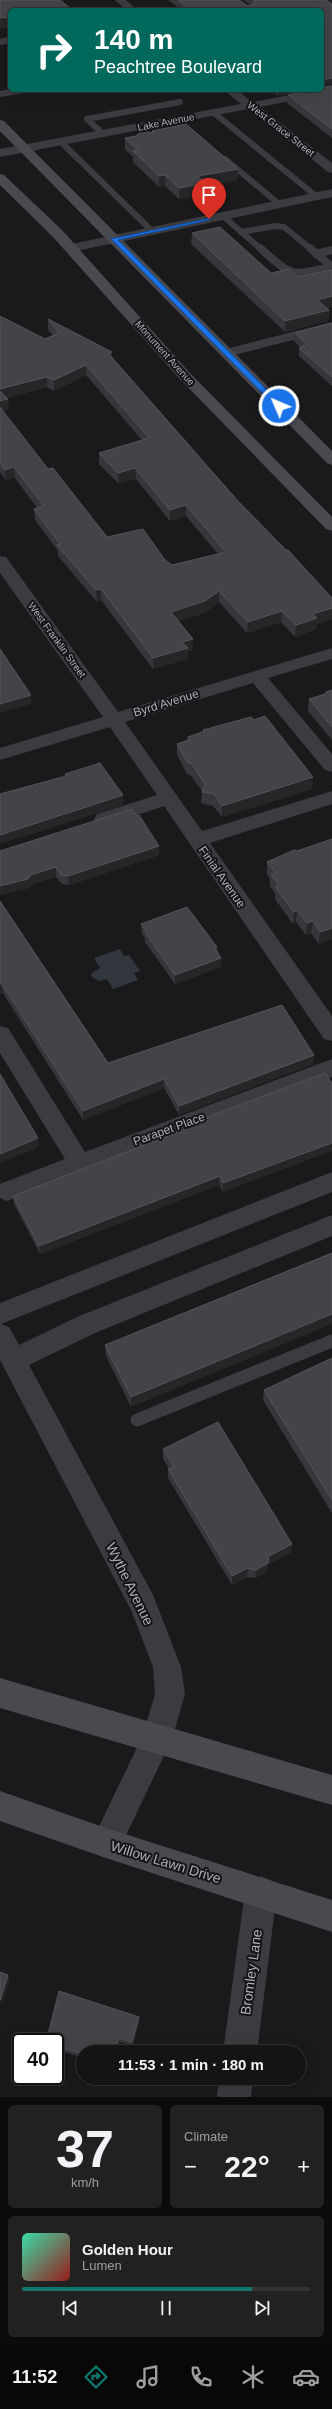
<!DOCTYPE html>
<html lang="en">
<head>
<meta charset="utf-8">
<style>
	:root { --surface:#141415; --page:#212122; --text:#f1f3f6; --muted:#9d9ea0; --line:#333334; --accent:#0f766e }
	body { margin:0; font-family:Arial,sans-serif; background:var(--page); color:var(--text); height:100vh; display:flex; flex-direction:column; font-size:15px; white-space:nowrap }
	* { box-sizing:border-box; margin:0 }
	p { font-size:13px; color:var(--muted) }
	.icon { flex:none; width:22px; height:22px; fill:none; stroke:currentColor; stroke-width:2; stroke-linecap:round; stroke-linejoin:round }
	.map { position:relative; height:2097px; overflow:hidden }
	.drawer { display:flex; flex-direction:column; gap:8px; padding:8px; background:#0b0b0c; flex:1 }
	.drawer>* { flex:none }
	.hud { position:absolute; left:8px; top:8px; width:316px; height:84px; border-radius:6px; box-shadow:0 4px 16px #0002,0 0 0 1px var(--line); background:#00695c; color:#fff; overflow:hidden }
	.speed { position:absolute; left:12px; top:2033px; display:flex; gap:8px; font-size:20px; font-weight:700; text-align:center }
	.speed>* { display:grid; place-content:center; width:52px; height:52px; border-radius:50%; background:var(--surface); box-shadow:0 4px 16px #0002,0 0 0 1px var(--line); line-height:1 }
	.speed .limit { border:2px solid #111; border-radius:6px; background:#fff; color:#111 }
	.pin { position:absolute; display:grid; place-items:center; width:34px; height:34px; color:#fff; margin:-41px -17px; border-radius:50% 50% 50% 0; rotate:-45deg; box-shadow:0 0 4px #0007 }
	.pin .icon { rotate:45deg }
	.me { position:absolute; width:44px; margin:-22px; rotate:315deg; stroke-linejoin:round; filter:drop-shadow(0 0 3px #0008) }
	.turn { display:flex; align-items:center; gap:14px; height:84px; padding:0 20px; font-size:18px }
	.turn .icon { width:52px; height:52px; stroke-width:2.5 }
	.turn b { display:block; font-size:28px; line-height:34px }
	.big { font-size:30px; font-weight:700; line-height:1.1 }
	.drawer .card { flex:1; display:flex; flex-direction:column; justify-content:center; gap:6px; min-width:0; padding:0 14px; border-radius:6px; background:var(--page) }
	.drawer .dial { align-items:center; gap:0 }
	.dial b { font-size:52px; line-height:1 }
	.song { display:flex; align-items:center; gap:12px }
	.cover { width:48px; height:48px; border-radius:6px; background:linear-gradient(135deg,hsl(160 70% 55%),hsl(0 70% 35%)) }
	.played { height:4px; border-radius:2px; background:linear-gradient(90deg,var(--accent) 80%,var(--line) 80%) }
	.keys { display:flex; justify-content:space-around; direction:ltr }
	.heat { display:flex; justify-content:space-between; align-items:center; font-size:22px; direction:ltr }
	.drawer .tiles { flex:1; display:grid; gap:8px; grid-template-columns:1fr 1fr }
	.card:last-child { grid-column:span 2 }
	.trip { position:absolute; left:76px; top:2045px; width:230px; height:40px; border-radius:20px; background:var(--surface); box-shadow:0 4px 16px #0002,0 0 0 1px var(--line); font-weight:700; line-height:40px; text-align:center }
	.tab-bar { display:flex; height:64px; justify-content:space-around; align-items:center; background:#080808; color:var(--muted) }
	.tab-bar .icon { width:28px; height:28px }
	.tab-bar .current { color:var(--accent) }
	.tab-bar b { font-size:18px; color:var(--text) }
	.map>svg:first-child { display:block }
	.water { fill:#31363f }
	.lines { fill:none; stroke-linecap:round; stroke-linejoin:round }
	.lane-far2 { stroke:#3c3b40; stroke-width:6 }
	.lane-far1 { stroke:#3c3b40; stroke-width:8 }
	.lane { stroke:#3c3b40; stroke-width:13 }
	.street { fill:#3c3b40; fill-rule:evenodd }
	.secondary { fill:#494a50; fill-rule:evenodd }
	.wall { fill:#37363a; fill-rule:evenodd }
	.shaded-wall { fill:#262528 }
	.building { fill:#444347; stroke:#545459 }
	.route { fill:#1a73e8; stroke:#114b97 }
	.labels { text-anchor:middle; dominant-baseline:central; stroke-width:4; stroke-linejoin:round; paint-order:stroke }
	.far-street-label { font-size:10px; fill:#aeafba; stroke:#151517 }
	.street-label { font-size:12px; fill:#aeafba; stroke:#151517 }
	.near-street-label { font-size:14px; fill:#aeafba; stroke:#151517 }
</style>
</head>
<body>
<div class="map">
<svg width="332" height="2097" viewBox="0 0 332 2097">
	<rect width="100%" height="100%" fill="#1a1a1c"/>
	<polygon class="water" points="120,949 124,956 129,955 140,971 134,973 138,980 113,989 107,979 98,981 91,976 92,973 100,968 94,958"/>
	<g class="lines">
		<g class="lane-far2">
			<polyline points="0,42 10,40"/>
			<polyline points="0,94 23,90"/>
			<polyline points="214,113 316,196"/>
			<polyline points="87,119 180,102"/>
			<polyline points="87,119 103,134"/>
			<polyline points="61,142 152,231"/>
			<polyline points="225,159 279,204"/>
			<polyline points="223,216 261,249"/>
			<polyline points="241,232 276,226 284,227 311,249"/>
		</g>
		<g class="lane-far1">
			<path d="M260,248c33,29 29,28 72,19"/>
			<polyline points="310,248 332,267"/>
			<polyline points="316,254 332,250"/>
		</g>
		<polyline class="lane" points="137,1420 332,1341"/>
		<g class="street">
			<polygon points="115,0 126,0 137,10 126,10"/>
			<polygon points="332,87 332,93 260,107 332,163 332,173 328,172 248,109 0,157 0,149 241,104 224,90 237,90 252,102"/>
			<polygon points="332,189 332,197 72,252 65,248 72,244"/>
			<polygon points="332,322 332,330 227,357 220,353 222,350"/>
			<polygon points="0,556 6,557 118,712 332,648 332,659 268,678 332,754 332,772 325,770 253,683 125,722 202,831 332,791 332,804 210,843 332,1016 332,1041 324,1039 164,806 104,826 97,824 94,819 97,814 157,795 110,727 0,760 0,748 103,717 0,573"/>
			<polygon points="0,1026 8,1028 85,1152 332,1059 332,1077 7,1201 0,1198 0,1184 65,1159 0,1053"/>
			<polygon points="332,1172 332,1192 1,1324 9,1327 19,1345 77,1317 332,1215 332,1236 95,1333 29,1365 153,1595 181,1667 185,1694 172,1739 117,1854 106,1858 95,1854 91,1843 143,1735 155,1694 153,1667 132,1612 0,1360 0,1303"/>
			<polygon points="261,1876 272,1881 277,1892 257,2052 223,2052 245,1892 250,1881"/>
			<polygon points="219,2078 253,2078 251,2097 217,2097"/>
		</g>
		<g class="secondary">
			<polygon points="0,120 4,121 332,451 332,465 327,463 0,131"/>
			<polygon points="0,174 4,175 62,230 189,372 332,517 332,531 326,529 179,378 52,236 0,185"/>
			<polygon points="0,1678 332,1775 332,1805 0,1708"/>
			<polygon points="0,1791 106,1828 332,1900 332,1932 106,1858 0,1821"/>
		</g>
	</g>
	<g class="wall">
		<polygon points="168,0 239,0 248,6 251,5 243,0 326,0 322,10 181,10"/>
		<polygon points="332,86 332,138 287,103 288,95"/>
		<polygon points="271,90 310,90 278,96"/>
		<polygon points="152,131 238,169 237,180 205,186 205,194 179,199 165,186 159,187 133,162 133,157 125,149 125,138 152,133"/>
		<polygon points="192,233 271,273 298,277 332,270 332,307 327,308 329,310 328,321 285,332 191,244"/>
		<path d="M0,316l45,23 8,-4 -5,-5v-11l64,33v6l126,143 94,97v21l-15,5 -1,5 -21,8 -14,-15 -34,11 -28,-31 -14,11 -27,8 15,18v11l-5,1 -1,8 -34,10 -52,-69 -4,2 -39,-46v-5l-23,-31 -1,-11 3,-1 -22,-30 -9,2 -6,-8zM86,375l56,65 -43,13v11l19,19 18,-4 34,42 16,-5 32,38 -46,11 -7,-5 -58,-23 -59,-68 -45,-58 6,-1 -2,-12 40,-11 7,4z"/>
		<polygon points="332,323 332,386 299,356 299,348 300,347 294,341 295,333"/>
		<polygon points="332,690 332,740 308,711 309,699 325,694"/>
		<polygon points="203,730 312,789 222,817 213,806 201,803 202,791 191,776 187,774 177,755 177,744 187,740 188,737 203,732"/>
		<polygon points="332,839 319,944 311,933 306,935 296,922 293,924 275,899 275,893 270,886 270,879 267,874 267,862"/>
		<polygon points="159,846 159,855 69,885 62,884 56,877 32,884 29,888 0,895 0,851"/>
		<polygon points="0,901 108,1063 314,1055 313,1064 179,1115 164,1088 83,1120 3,993 0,994"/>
		<polygon points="141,924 217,947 217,951 221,958 221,967 175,984 145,942 145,938 142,933"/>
		<polygon points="325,1073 223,1192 219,1185 40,1254 14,1204 13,1196 189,1128 189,1124"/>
		<polygon points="332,1253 131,1407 106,1356 105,1345"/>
		<polygon points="332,1358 332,1513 263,1400 264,1390"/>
		<polygon points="163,1449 292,1544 291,1553 268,1565 267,1572 255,1578 247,1577 232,1585 168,1478 168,1469 169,1469 163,1459"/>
		<polygon points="139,2021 133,2046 120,2042 83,2052 83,2058 55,2049 55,2042"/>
	</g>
	<g class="shaded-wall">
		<polygon points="70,8 70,10 58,10"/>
		<polygon points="10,17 10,27 0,29 0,18"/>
		<polygon points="332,78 332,86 322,88 322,80"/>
		<polygon points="278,90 310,90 278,96"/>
		<polygon points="238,169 237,180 205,186 205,194 179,199 179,188 198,176"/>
		<polygon points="165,175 165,186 159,187 159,176"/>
		<polygon points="332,296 332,307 316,311 317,300"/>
		<polygon points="329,310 328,321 285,332 285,321"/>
		<polygon points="112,352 112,362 109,354"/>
		<polygon points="86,365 86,375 54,391 54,380"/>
		<polygon points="47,377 47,387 0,400 0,389"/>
		<polygon points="8,399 9,410 0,412 0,401"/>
		<polygon points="14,467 15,478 6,480 5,470"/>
		<polygon points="135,468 136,479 118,483 118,473"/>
		<polygon points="186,505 186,516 170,521 170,510"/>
		<polygon points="101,589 101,600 97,602 96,590"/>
		<polygon points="219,591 219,602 205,613 171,623 171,612"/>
		<polygon points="332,608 332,619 317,624 316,629 295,637 296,625 313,614"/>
		<polygon points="282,611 281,622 247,633 248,622"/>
		<polygon points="193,639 193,650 188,651 187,659 153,669 153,658 182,642"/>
		<polygon points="31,695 31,704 0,713 0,704"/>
		<polygon points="313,777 312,789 222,817 222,806"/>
		<polygon points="123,795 123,805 0,844 0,835"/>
		<polygon points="159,846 159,855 69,885 68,876"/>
		<polygon points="56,867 56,877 32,884 29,888 0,895 0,886 31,875"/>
		<polygon points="297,910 296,922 293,924 294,912"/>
		<polygon points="313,921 311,933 306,935 307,923"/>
		<polygon points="332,928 332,939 319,944 320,932"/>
		<polygon points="221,958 221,967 175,984 175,975"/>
		<polygon points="0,984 2,984 3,993 0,994"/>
		<polygon points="314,1055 313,1064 179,1115 179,1106"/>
		<polygon points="164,1079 164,1088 83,1120 83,1111"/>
		<polygon points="38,1138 39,1147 0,1163 0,1154"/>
		<polygon points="332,1143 332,1151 223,1192 223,1183"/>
		<polygon points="220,1176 219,1185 40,1254 39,1246"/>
		<polygon points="332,1314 332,1324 131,1407 131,1397"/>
		<polygon points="292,1544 291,1553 268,1565 267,1572 255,1578 256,1570 269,1556"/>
		<polygon points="248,1568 247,1577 232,1585 232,1576"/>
		<polygon points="8,1975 10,1980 2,2004 0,2000"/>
		<polygon points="139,2017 139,2021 133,2046 132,2042"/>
		<polygon points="119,2038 120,2042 117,2052 115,2052"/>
	</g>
	<g class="building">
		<polygon points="0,0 60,0 70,8 58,10 10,10 10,17 0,18"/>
		<polygon points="178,0 239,0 248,6 254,4 254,0 326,0 332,4 332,78 322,80 322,10 191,10"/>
		<polygon points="332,86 332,129 288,95 313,90 322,90 322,88"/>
		<polygon points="186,124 238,169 198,176 205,183 179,188 165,175 159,176 133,151 138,150 125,138 136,136 144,128 150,133 154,132 152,131"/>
		<polygon points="220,227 271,273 289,269 298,277 332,270 332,296 317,300 329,310 285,321 192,233"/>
		<polygon points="0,316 45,339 59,333 48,319 112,352 109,354 238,501 286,550 288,550 332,598 332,608 313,614 317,618 296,625 282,611 248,622 219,591 205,601 171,612 193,639 182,642 188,648 153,658 101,589 96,590 57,545 60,544 34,509 44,506 14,467 5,470 0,463 0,407 48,469 53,468 107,537 143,529 165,560 172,565 226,552 186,505 170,510 135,468 118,473 99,453 149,438 86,365 54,380 47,377 0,389"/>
		<polygon points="332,323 332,377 299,348 308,345 295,333"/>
		<polygon points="0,391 8,399 0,401"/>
		<polygon points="0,649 31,695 0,704"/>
		<polygon points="332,690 332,727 309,699 325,694 326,692"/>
		<polygon points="265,716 313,777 222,806 214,794 202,792 205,784 192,764 187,762 177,744 189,740 188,737 205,731 203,730 251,717 254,720"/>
		<polygon points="100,763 123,795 0,835 0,794 66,776 65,774"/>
		<polygon points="132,809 137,816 139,815 159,846 68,876 61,875 56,867 31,875 28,879 0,886 0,851"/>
		<polygon points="332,839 332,928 320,932 313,921 307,923 297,910 294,912 275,887 279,886 271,874 276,873 267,862 294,850 297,851"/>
		<polygon points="0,901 108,1063 282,1005 314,1055 179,1106 164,1079 83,1111 2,984 0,984"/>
		<polygon points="187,907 217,947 215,948 221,958 175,975 145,932 147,932 141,924"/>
		<polygon points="325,1073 332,1083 332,1143 223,1183 220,1176 39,1246 13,1196 191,1127 189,1124"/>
		<polygon points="0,1074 38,1138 0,1154"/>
		<polygon points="332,1253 332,1314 131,1397 105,1345"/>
		<polygon points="332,1358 332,1500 264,1390"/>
		<polygon points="218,1422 292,1544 269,1556 268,1563 256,1570 248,1568 232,1576 168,1469 174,1467 163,1449"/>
		<polygon points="0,1972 8,1975 0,2000"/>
		<polygon points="59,1991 139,2017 132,2042 119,2038 115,2052 83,2052 83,2054 55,2046 55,2042 46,2042"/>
	</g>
	<polygon class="route" points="211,218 209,220 118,240 282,405 282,408 277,408 111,239"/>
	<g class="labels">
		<g class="far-street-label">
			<text transform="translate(166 122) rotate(-11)">Lake Avenue</text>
			<text transform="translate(281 129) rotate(38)">West Grace Street</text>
			<text transform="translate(165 353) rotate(48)">Monument Avenue</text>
			<text transform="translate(57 640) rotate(54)">West Franklin Street</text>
		</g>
		<g class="street-label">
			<text transform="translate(166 703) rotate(-17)">Byrd Avenue</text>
			<text transform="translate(222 877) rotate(55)">Finial Avenue</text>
			<text transform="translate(169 1129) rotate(-20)">Parapet Place</text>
		</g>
		<g class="near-street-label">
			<text transform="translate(130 1584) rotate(64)">Wythe Avenue</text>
			<text transform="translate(166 1862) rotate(17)">Willow Lawn Drive</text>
			<text transform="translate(251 1972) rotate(-82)">Bromley Lane</text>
		</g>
	</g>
</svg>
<div class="speed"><div class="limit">40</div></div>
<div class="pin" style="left:209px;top:219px;background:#d93025"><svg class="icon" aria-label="arrive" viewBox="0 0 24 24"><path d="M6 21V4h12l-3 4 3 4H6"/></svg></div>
<svg class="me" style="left:279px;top:406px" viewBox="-20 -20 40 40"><circle r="17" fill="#1a73e8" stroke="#fff" stroke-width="3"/><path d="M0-11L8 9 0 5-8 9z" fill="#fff"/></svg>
<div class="trip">11:53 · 1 min · 180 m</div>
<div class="hud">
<div class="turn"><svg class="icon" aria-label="right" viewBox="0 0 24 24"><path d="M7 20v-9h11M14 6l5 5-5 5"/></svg><div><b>140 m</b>Peachtree Boulevard</div></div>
</div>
</div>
<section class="drawer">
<div class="tiles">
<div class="card dial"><b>37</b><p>km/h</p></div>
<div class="card"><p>Climate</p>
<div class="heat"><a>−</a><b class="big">22°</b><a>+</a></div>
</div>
<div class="card">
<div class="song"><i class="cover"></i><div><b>Golden Hour</b><p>Lumen</p></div></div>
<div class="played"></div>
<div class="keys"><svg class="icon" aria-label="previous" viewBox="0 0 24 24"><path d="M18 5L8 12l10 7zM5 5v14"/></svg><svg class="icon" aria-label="pause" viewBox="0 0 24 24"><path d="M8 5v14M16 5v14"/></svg><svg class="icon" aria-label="next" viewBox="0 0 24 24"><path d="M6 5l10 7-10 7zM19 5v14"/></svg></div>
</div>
</div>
</section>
<nav class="tab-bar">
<b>11:52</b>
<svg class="icon current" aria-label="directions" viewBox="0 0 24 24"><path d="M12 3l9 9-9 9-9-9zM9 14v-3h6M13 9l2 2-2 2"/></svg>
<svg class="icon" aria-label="music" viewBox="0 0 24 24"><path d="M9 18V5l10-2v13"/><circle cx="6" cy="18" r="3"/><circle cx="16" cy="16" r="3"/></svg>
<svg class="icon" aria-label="phone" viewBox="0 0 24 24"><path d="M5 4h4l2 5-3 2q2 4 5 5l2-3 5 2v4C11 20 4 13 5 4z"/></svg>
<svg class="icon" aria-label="climate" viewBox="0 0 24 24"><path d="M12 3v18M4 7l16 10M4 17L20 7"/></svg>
<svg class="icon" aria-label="car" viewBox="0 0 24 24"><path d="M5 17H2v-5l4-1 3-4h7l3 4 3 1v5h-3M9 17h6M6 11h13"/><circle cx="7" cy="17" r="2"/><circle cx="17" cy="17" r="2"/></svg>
</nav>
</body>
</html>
